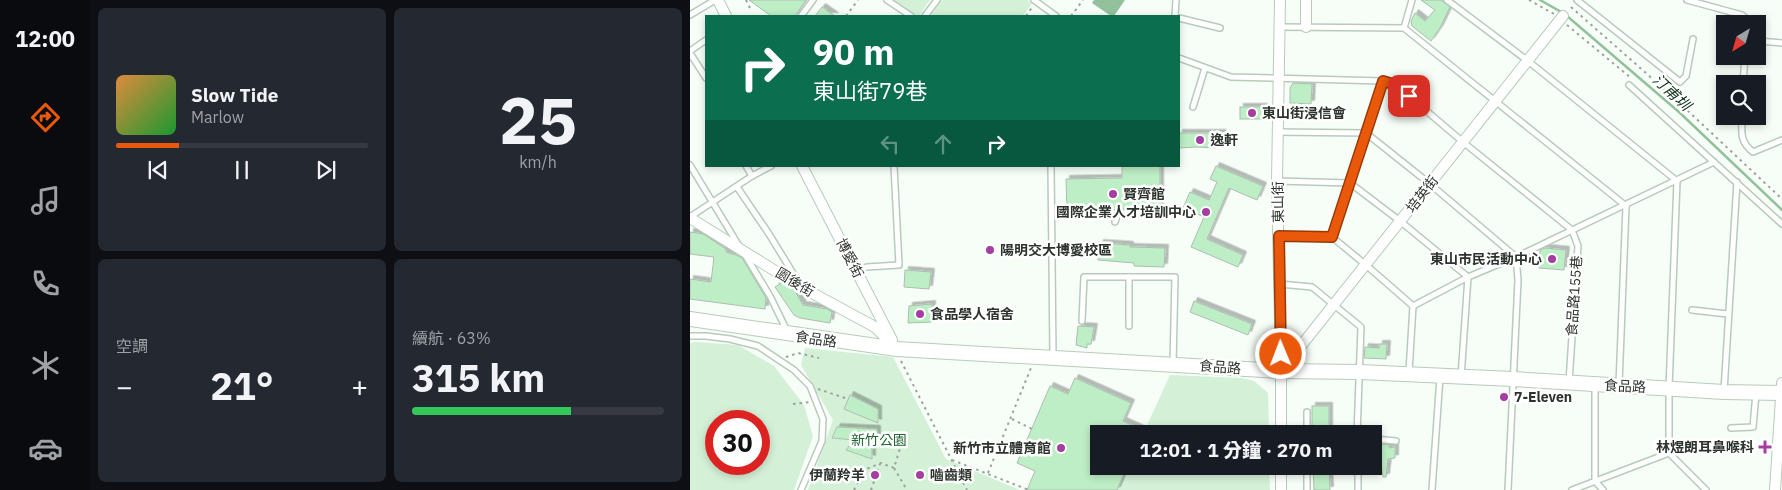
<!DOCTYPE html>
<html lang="zh-TW">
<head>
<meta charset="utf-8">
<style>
	:root { --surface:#171b24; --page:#242831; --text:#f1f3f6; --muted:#9ea1a6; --line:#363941; --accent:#ea580c }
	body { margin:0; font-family:"IBM Plex Sans","Noto Sans TC",sans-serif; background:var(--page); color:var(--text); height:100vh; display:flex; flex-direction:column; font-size:19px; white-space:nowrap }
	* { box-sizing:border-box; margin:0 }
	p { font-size:16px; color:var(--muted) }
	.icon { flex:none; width:28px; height:28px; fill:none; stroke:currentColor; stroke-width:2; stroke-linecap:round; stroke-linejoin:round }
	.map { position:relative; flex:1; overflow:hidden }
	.drawer { display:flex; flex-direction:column; gap:8px; padding:8px; background:#0d0f14; width:600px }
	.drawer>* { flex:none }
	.hud { position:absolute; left:15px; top:15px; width:475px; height:152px; border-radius:0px; box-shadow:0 2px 8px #0003; background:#0b6e4f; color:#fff; overflow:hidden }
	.needle { width:32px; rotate:217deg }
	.buttons { position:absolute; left:1026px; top:15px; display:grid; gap:10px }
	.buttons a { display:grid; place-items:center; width:50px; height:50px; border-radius:0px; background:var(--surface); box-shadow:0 2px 8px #0003; font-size:25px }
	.speed { position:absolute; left:15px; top:410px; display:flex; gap:10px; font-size:25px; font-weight:700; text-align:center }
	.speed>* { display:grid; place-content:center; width:65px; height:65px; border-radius:50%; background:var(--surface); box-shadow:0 2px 8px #0003; line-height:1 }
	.speed .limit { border:8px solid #d22; background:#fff; color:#111 }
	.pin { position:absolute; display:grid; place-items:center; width:42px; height:42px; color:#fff; margin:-21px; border-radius:10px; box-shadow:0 2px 8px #0006 }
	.me { position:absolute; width:55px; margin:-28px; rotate:359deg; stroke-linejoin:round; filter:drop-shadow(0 0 4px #0008) }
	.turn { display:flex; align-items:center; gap:18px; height:105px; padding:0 25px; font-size:22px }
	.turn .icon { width:65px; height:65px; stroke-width:2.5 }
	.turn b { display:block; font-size:35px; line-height:42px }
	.lanes { display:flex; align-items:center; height:48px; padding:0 25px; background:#0003; justify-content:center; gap:25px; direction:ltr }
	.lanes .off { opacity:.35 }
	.big { font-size:38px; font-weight:800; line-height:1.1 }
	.drawer .widget { flex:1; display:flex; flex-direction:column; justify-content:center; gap:8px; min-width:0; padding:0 18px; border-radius:8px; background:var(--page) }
	.drawer .dial { align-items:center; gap:0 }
	.dial b { font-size:65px; line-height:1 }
	.song { display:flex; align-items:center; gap:15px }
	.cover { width:60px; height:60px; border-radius:8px; background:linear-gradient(135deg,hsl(30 70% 55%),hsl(130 70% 35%)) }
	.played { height:5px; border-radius:2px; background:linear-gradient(90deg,var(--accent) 25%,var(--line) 25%) }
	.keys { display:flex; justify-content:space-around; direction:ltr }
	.heat { display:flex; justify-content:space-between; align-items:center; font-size:28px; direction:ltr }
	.charge { height:8px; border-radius:4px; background:linear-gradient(90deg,#34c759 63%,var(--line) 0) }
	.drawer .tiles { flex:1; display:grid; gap:8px; grid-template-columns:repeat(2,1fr) }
	.trip { position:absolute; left:400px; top:425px; width:292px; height:50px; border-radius:0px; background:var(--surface); box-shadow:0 2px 8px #0003; font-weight:800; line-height:50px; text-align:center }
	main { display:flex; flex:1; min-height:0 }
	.menu { display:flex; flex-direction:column; width:90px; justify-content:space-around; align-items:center; background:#090b0e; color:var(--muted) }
	.menu .icon { width:35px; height:35px }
	.menu .selected { color:var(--accent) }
	.menu b { font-size:22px; color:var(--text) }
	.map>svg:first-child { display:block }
	.green { fill:#d4f1d8; fill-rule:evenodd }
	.water { fill:#93c19b }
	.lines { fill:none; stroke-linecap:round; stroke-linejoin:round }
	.stream { stroke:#93c19b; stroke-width:2.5 }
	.building { fill:#beeec6; stroke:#acbeaf; filter:url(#shadow) }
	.lane-casing { stroke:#b8cbbb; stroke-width:8 }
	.street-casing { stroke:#b8cbbb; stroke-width:12 }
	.secondary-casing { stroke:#b8cbbb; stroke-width:16 }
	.path { stroke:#9ba39c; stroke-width:2; stroke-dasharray:2.5 4; stroke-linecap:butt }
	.lane { stroke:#fff; stroke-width:5 }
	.street { stroke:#fff; stroke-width:10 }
	.secondary { stroke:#fff; stroke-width:14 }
	.route-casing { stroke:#983908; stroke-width:12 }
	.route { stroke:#ea580c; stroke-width:9 }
	.poi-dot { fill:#a63ea1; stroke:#fff; stroke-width:2 }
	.labels { text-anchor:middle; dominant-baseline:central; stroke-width:5; stroke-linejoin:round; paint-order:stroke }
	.poi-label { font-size:14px; font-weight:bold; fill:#2c332d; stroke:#fff; text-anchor:start }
	.street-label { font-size:14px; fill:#2c332d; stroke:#fff }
	.park-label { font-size:14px; fill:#206534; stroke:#fff }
	.water-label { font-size:15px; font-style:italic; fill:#0e3218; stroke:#fff }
</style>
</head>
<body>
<main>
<nav class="menu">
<b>12:00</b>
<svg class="icon selected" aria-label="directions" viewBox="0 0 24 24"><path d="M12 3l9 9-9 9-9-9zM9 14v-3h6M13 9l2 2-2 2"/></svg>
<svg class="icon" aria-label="music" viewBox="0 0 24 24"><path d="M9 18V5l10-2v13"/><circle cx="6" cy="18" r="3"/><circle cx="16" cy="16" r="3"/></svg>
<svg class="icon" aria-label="phone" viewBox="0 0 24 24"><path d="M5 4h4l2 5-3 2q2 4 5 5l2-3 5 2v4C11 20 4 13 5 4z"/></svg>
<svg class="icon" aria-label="climate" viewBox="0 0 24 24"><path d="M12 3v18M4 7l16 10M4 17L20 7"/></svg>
<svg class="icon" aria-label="car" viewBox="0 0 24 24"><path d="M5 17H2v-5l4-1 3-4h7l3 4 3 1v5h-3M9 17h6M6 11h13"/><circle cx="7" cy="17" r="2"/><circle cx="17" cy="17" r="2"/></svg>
</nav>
<section class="drawer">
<div class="tiles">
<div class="widget">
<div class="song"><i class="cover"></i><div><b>Slow Tide</b><p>Marlow</p></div></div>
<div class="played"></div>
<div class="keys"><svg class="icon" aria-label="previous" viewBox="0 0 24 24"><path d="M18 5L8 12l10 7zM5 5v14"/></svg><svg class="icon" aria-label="pause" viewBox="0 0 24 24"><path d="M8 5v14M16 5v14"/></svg><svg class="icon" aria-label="next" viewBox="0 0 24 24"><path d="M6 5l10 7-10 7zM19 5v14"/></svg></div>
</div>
<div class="widget dial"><b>25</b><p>km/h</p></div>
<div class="widget"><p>空調</p>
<div class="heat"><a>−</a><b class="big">21°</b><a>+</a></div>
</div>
<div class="widget"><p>續航 · 63%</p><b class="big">315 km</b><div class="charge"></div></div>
</div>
</section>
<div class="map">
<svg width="1092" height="490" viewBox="0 0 1092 490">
	<defs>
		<filter id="shadow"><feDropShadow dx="3.5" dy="-3.5" stdDeviation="0" flood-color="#0004"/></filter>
	</defs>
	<rect width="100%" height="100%" fill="#f6fef7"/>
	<g class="green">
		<polygon points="203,0 240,0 229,16 226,16"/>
		<polygon points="252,0 337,0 342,3 333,16 241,16"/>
		<path d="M6,342l42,3 36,21 30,39 9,31 -19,54h-104v-147zM69,421v43h-43v-43z"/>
		<polygon points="115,348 203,357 256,459 330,490 118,490 143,420 111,365"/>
		<polygon points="480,375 552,378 564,381 578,393 579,434 453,434"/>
		<polygon points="438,466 579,466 580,490 427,490"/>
	</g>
	<polygon class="water" points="404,0 435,0 424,16 421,16 402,3"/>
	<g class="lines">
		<g class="stream">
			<polyline points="850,0 873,13"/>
			<polyline points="877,16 989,112 1092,210"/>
		</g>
	</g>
	<g class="building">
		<polygon points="59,0 116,0 105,16 81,16"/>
		<polygon points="731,0 751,0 760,7 750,28 741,41 722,26 721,21 725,13 735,21 745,10"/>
		<polygon points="132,7 145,16 125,16"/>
		<polygon points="603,83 622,84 621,104 600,103 600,88"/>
		<rect x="550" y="107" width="24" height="12"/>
		<polygon points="489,133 533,133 526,148 507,147 489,148"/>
		<polygon points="432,166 470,166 470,209 428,209 425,210 377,211 376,179 432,178"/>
		<polygon points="526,166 573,186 567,200 539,188 517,239 553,255 548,267 501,247 514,217 493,208 500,192 519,200 527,182 520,179"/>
		<polygon points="0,232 13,234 36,249 36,252 46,255 52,258 76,298 75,309 0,299 0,279 21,282 24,257 0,254"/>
		<polygon points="410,243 440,245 440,247 475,248 474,267 444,266 444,263 408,260"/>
		<polygon points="855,248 876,250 874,270 849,268 850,250"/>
		<polygon points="215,270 241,272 239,289 214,287"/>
		<polygon points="92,283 105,291 113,305 137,309 142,312 140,323 110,318 104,315 85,287"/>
		<polygon points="504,301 562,324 558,335 500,312"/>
		<polygon points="242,304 242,322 218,323 219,306"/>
		<polygon points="388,326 404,327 401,344 397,344 397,348 386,345"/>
		<polygon points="689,344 697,344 696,359 674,358 675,347 689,348"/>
		<polygon points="385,378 441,403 433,421 462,434 409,434 409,466 437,466 427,490 337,490 345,471 327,463 360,386 378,394"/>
		<polygon points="160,395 188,409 188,423 154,409"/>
		<rect x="622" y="406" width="17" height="28"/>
		<polygon points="147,427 187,429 187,441 182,442 182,459 156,450 164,440 142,438"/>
		<polygon points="684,443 699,445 699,448 705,447 705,458 698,459 696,477 693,477 691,462 684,461"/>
		<polygon points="623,466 639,466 640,490 624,490"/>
	</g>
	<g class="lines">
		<g class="lane-casing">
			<g id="lane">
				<polyline points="197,0 221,16"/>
				<polyline points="344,0 366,16"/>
				<polyline points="757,0 838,61 987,181"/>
				<polyline points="887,0 990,82 996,76 1003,39"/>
				<polyline points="997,0 1052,15 1057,19 1057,24"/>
				<polyline points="0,15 25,0"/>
				<polyline points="111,16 123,0"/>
				<polyline points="235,16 247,0"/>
				<polyline points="485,16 486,0"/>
				<polyline points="489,18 530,28"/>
				<polyline points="590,27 714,28 722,0"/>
				<polyline points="714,28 936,206"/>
				<polyline points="1068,41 1092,43"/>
				<polyline points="0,51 16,40"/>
				<polyline points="0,53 16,78"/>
				<polyline points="489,58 541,77 693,81 706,85 773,142 882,230 888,246 879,382"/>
				<polyline points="693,81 642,237 676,265 723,306 719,372"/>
				<polyline points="1053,84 1055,56"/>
				<polyline points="939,85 1092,224"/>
				<polyline points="503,107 515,68"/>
				<path d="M1052,116c0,16 -3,25 11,36l29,-12"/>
				<polyline points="587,132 676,133"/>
				<polyline points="676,133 740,184 826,257 828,280 818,490"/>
				<polyline points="0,165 49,246"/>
				<polyline points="56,166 62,176"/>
				<polyline points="361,166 363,357"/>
				<polyline points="587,181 660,183"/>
				<polyline points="660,183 710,221 778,277 771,377"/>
				<polyline points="47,187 79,234 109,283"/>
				<polyline points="0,217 62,176 81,166"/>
				<polyline points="425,222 428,213 464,214"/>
				<polyline points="589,236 642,237"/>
				<polyline points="55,255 80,296 97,331"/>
				<polyline points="166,270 177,267 209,265 204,166"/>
				<polyline points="590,284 622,287 671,327 667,434"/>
				<polyline points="723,306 778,277 826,257 1024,162"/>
				<polyline points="1002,310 1038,314"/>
				<polyline points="392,321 394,277 485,277 483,364"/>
				<polyline points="439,326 439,277"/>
				<polyline points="0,336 16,336 40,339 68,346 104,370 120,386 133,419 132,441 111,490"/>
				<polyline points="905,385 905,481 913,490"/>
				<polyline points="929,385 936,206"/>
				<polyline points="1034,391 1047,182"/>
				<polyline points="617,412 617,434"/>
				<polyline points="1041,428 1063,427 1066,393"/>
				<polyline points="684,439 706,441"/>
				<polyline points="979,453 979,388 987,181"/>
				<polyline points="979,453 1016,490"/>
				<polyline points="617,466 617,490"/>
				<polyline points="668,490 668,466"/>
				<polyline points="742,490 750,377"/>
				<polyline points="882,490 979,453"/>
			</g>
		</g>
		<g class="street-casing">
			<g id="street">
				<polyline points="28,0 36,16"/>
				<polyline points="590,0 587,181 591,371 591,434"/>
				<polyline points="616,27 616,0"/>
				<polyline points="112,166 202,340"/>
				<polyline points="0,218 111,287 185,327 207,349"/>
				<polyline points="591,371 873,16"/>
				<polyline points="591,490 591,466"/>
				<polyline points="1085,490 1092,383"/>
			</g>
		</g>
		<g class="secondary-casing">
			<polyline id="secondary" points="0,319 207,349 591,371 670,372 823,379 1034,392 1092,393"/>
		</g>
		<g class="path">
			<polyline points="56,0 61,10"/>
			<polyline points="839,0 864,14"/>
			<polyline points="881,7 982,96 1092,199"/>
			<polyline points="156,16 168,0"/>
			<polyline points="336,16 343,6"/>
			<polyline points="381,16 393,0"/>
			<polyline points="877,25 941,78"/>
			<polyline points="96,357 108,353 129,358"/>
			<polyline points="211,361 277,490"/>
			<polyline points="128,389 155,398"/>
			<polyline points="103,404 120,402"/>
			<polyline points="322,419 342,429"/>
			<polyline points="262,460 339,490"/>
			<polyline points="204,468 217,490"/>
			<polyline points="298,473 341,368"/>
			<polyline points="164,490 174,470 191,463 204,468 214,435"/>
			<polyline points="181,490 190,464"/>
		</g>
		<use href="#lane" class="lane"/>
		<use href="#street" class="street"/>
		<use href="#secondary" class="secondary"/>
	</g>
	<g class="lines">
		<g class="route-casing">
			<polyline id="route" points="591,354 589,236 642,237 693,81 706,85 719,96"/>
		</g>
		<use href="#route" class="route"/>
	</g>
	<g class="poi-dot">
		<circle cx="562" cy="113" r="5"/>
		<circle cx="510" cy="140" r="5"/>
		<circle cx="423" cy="194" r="5"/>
		<circle cx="516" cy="212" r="5"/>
		<circle cx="300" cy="250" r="5"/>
		<circle cx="862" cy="259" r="5"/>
		<circle cx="230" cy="314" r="5"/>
		<circle cx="814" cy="397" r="5"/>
		<path d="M1072.5 439.5h5v5h5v5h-5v5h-5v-5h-5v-5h5z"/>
		<circle cx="371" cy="448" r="5"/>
		<circle cx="185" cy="475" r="5"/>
		<circle cx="230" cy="475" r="5"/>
	</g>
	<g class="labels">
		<g class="poi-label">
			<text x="572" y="113">東山街浸信會</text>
			<text x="520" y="140">逸軒</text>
			<text x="433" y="194">賢齊館</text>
			<text x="506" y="212" text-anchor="end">國際企業人才培訓中心</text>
			<text x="310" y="250">陽明交大博愛校區</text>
			<text x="852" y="259" text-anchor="end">東山市民活動中心</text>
			<text x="240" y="314">食品學人宿舍</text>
			<text x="824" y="397">7-Eleven</text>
			<text x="1064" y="447" text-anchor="end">林煜朗耳鼻喉科</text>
			<text x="361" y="448" text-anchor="end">新竹市立體育館</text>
			<text x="175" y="475" text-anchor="end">伊蘭羚羊</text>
			<text x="240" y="475">嚙齒類</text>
		</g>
		<g class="street-label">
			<text transform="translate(732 194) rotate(-52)">培英街</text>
			<text transform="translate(588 202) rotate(-91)">東山街</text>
			<text transform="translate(160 258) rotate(63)">博愛街</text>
			<text transform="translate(105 282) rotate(31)">園後街</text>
			<text transform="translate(884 296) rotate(-86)">食品路155巷</text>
			<text transform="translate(126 339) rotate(8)">食品路</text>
			<text transform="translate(530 367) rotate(4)">食品路</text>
			<text transform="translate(935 386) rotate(3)">食品路</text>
		</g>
		<g class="park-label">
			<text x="189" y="440">新竹公園</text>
		</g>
		<g class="water-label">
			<text transform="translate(982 92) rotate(43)">汀甫圳</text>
		</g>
	</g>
</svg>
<div class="buttons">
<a><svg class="needle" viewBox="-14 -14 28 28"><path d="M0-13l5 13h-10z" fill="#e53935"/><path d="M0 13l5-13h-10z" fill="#9ea1a6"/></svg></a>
<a><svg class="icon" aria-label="search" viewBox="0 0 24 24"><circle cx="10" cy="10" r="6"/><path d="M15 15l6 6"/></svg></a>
</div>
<div class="speed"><div class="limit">30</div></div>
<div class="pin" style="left:719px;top:96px;background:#d93025"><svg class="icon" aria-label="arrive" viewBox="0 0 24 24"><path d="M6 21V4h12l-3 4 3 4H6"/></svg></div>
<svg class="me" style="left:591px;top:354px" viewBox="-20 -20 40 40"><circle r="17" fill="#ea580c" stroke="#fff" stroke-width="3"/><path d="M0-11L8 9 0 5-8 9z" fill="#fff"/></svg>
<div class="trip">12:01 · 1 分鐘 · 270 m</div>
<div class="hud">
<div class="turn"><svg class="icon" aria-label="right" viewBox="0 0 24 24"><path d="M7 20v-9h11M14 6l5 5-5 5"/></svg><div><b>90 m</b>東山街79巷</div></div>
<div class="lanes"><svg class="icon off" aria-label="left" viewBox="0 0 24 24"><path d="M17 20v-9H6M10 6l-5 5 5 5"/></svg><svg class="icon off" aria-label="ahead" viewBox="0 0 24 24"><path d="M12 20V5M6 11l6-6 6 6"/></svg><svg class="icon" aria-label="right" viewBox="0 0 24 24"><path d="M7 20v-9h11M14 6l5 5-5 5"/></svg></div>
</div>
</div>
</main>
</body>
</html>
